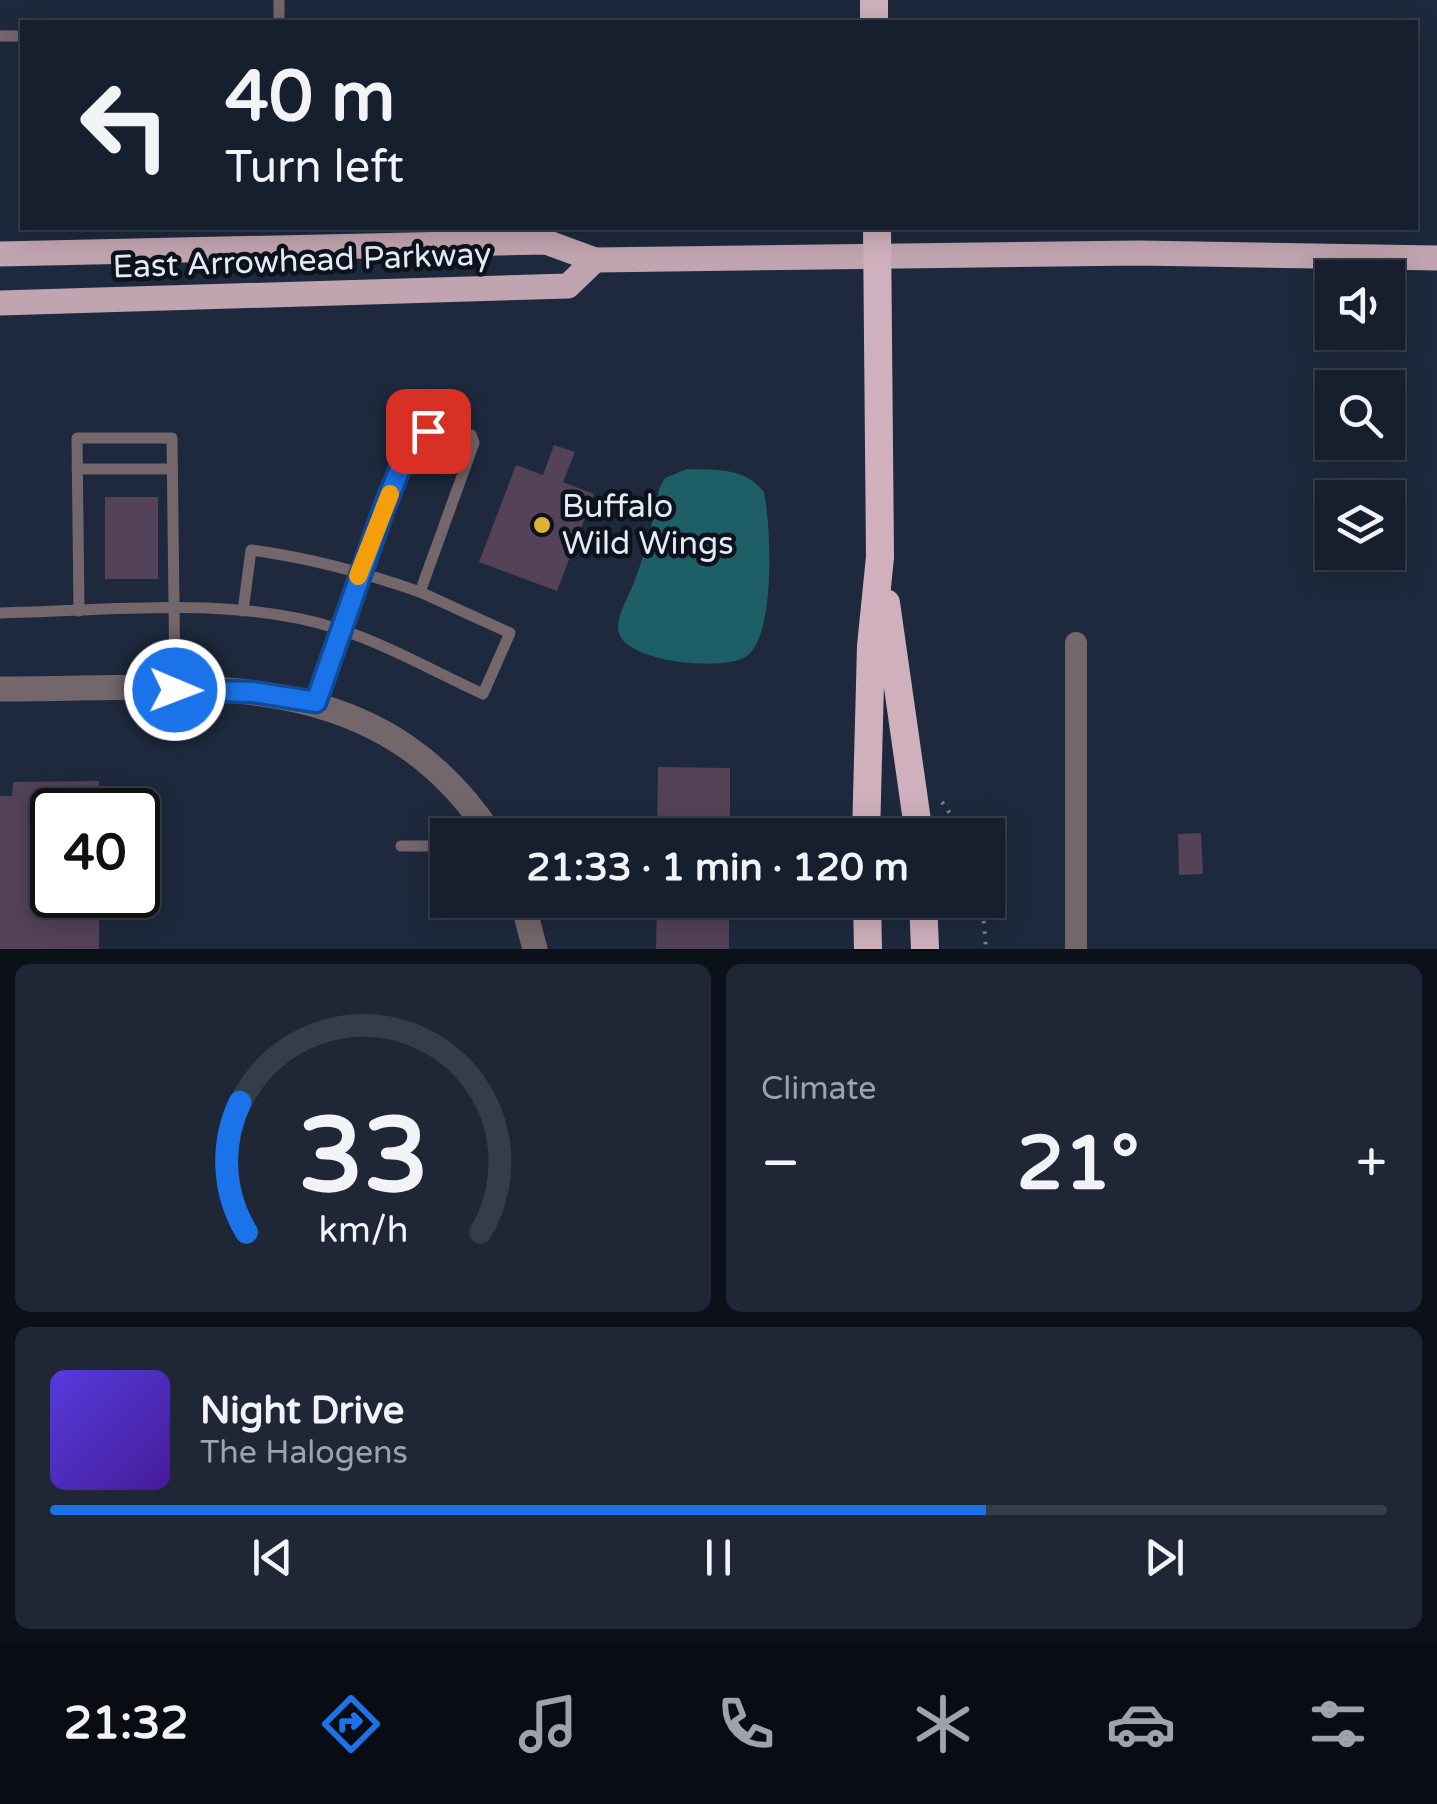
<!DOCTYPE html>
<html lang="en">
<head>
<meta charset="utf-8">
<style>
	:root { --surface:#161f2e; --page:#1f2736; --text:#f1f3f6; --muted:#9ea2aa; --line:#353d4a; --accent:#1a73e8 }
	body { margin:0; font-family:"Varela Round",sans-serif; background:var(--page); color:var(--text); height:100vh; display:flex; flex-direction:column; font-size:38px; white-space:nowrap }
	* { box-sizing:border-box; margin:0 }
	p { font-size:32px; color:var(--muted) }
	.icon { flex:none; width:55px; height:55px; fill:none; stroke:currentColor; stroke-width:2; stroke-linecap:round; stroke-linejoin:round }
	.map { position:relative; height:949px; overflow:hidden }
	.sheet { display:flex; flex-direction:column; gap:15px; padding:15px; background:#0c1119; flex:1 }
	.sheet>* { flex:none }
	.guide { position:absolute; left:20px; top:20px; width:1398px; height:210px; border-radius:0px; box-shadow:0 5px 25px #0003,0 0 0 2px var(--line); background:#161f2e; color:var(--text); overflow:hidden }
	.controls { position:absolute; left:1315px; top:260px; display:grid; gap:20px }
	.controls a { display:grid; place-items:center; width:90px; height:90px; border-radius:0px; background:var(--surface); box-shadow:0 5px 25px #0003,0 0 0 2px var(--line); font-size:50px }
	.speed { position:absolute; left:30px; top:788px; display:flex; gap:20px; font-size:50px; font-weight:700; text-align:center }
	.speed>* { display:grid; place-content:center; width:130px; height:130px; border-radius:50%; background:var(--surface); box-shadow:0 5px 25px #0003,0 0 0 2px var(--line); line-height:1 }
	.speed .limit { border:5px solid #111; border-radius:15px; background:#fff; color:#111 }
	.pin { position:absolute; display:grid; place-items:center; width:85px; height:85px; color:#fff; margin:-42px; border-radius:20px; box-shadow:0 5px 15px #0006 }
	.me { position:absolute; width:110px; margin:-55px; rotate:91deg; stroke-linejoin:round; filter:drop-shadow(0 0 8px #0008) }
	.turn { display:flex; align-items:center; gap:35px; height:210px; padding:0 40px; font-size:45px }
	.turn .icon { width:130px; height:130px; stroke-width:2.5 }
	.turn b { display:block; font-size:70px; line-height:85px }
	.big { font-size:75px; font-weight:700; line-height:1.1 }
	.sheet .widget { flex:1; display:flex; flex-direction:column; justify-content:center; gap:15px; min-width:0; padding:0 35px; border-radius:15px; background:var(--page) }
	.sheet .dial { align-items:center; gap:0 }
	.dial svg { height:260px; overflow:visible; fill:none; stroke:var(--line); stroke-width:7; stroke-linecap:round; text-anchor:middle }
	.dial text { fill:var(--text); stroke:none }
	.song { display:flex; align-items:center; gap:30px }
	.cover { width:120px; height:120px; border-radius:15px; background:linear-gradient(135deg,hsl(250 70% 55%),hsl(260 70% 35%)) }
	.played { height:10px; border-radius:5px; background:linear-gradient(90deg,var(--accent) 70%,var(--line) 70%) }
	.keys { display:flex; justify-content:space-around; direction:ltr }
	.heat { display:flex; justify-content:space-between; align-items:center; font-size:55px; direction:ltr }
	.sheet .tiles { flex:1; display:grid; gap:15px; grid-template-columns:1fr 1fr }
	.widget:last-child { grid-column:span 2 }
	.trip { position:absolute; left:430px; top:818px; width:575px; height:100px; border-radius:0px; background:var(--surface); box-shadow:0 5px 25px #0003,0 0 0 2px var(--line); font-weight:700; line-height:100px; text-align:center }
	.tabs { display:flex; height:160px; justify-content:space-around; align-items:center; background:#090c12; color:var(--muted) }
	.tabs .icon { width:70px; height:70px }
	.tabs .active { color:var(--accent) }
	.tabs b { font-size:45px; color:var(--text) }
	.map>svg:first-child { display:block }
	.water { fill:#1d5e67 }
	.building { fill:#534258 }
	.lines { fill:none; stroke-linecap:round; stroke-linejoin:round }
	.path { stroke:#798394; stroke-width:4; stroke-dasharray:2.5 8; stroke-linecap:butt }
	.service { stroke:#74676c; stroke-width:11 }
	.minor { stroke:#74676c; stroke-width:22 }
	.tertiary { stroke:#74676c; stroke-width:25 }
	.primary { stroke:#c0a4af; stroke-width:25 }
	.trunk { stroke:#cfb0bc; stroke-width:28 }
	.route-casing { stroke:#114b97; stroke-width:25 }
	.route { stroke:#1a73e8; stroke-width:18 }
	.slow { stroke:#f59e0b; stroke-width:18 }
	.poi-dot { fill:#dcb233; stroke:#0d121b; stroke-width:4 }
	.labels { text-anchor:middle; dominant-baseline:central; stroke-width:9; stroke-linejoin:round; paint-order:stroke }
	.street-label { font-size:32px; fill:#e3ebf9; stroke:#0d121b }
	.poi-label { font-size:32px; fill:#e3ebf9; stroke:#0d121b; text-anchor:start }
</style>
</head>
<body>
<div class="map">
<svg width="1437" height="949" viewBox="0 0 1437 949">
	<rect width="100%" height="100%" fill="#1e293d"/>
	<path class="water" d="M687,469c30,1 57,-2 77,23 7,33 12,142 -17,164 -22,16 -128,7 -129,-28 0,-15 10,-30 15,-43 12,-30 21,-65 26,-96l6,-11z"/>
	<g class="building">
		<polygon points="554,445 575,452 563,482 594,494 557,591 479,562 516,465 543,475"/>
		<rect x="105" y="497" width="53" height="82"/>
		<polygon points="658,767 730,768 730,835 657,835"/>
		<polygon points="99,781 99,810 52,810 52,895 99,895 99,949 0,949 0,796 12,796 13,782"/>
		<polygon points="1201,833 1203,874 1179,875 1178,834"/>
		<polygon points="657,900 729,900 729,949 656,949"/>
	</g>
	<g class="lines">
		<g class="path">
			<polyline points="942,802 965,835"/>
			<polyline points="982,900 986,949"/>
		</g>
		<g class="service">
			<polyline points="279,22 279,0"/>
			<polyline points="0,36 22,36"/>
			<polyline points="77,469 172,469"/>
			<polyline points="79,611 77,438 172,438 175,689"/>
			<path d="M243,611l8,-61c59,8 112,22 169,42l54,-149 -3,-8 -43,-4 -16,8c-36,87 -66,174 -96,263"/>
			<path d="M0,613c110,-2 230,-18 336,15 50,16 99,44 147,66l27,-61 -90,-41"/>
			<polyline points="455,835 481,820"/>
			<polyline points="401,846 435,846 448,839"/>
		</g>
		<polyline class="minor" points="1076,643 1076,949"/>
		<g class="tertiary">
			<path d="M0,689c185,1 374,-33 491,146"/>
			<polyline points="522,900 535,949"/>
		</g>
		<g class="primary">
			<polyline points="0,254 546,242 595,260 1139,253 1437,258"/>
			<polyline points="0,303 568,286 595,260"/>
		</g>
		<g class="trunk">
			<polyline points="874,0 874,22"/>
			<polyline points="886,603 919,835"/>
			<polyline points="866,835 871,646 880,557 877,228"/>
			<polyline points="867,900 868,949"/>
			<polyline points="923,900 925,949"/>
		</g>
	</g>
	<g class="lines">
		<g class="route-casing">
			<polyline id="route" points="175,690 253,692 316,702 384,508 412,439 428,431"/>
		</g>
		<use href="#route" class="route"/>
		<polyline class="slow" points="358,576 390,494"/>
	</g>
	<circle class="poi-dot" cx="542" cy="525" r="10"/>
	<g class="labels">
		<g class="street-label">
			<text transform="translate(302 261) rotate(-2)">East Arrowhead Parkway</text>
		</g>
		<g class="poi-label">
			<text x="562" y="507">Buffalo<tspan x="562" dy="37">Wild Wings</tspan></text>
		</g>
	</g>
</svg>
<div class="controls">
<a><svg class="icon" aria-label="sound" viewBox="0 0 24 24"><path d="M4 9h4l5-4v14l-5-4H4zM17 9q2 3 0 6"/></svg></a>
<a><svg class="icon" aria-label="search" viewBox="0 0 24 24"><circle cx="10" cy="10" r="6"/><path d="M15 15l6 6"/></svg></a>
<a><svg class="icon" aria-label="layers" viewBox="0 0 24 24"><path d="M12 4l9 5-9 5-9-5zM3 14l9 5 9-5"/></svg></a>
</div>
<div class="speed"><div class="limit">40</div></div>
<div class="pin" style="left:428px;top:431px;background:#d93025"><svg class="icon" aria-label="arrive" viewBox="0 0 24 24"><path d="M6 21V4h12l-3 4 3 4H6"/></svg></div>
<svg class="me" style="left:175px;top:690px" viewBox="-20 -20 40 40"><circle r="17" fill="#1a73e8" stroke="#fff" stroke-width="3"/><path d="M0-11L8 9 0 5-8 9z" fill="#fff"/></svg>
<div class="trip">21:33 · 1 min · 120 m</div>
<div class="guide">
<div class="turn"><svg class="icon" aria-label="left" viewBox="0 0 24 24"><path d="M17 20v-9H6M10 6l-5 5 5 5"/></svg><div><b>40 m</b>Turn left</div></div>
</div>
</div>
<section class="sheet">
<div class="tiles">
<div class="widget dial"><svg viewBox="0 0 100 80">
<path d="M14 69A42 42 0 1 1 86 69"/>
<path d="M14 69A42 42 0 0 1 12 29" stroke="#1a73e8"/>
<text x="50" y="56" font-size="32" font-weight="700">33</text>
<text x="50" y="72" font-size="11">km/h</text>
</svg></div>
<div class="widget"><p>Climate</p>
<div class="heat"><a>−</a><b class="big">21°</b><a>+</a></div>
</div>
<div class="widget">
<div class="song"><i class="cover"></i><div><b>Night Drive</b><p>The Halogens</p></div></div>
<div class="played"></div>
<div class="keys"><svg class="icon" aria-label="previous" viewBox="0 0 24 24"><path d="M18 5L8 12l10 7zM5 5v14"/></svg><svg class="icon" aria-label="pause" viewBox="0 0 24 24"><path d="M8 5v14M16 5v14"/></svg><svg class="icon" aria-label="next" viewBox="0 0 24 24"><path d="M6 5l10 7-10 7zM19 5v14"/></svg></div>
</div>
</div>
</section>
<nav class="tabs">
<b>21:32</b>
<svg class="icon active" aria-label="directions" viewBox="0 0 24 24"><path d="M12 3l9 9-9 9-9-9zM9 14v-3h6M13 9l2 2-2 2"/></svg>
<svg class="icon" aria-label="music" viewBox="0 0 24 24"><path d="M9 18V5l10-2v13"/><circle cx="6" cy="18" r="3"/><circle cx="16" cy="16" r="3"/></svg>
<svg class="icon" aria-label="phone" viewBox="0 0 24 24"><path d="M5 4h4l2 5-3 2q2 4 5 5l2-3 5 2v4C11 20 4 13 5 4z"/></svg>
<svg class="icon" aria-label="climate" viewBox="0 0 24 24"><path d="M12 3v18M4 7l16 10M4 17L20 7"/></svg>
<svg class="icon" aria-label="car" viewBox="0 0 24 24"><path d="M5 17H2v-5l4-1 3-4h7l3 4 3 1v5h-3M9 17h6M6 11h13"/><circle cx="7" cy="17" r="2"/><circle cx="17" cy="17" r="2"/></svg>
<svg class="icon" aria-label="filters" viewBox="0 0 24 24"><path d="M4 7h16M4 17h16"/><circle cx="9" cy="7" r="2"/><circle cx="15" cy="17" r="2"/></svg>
</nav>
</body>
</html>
